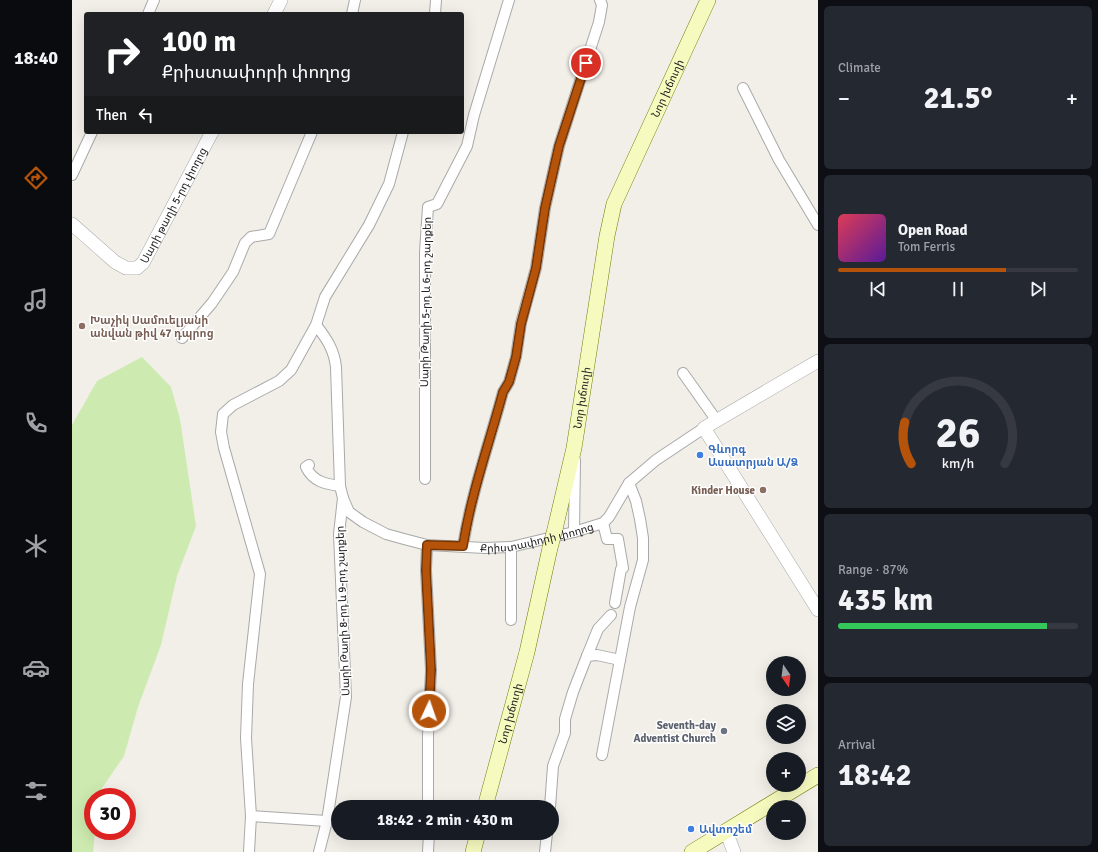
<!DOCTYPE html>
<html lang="en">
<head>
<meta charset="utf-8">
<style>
	:root { --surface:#171b24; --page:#242831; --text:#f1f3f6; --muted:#9ea1a6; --line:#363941; --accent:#b45309 }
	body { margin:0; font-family:Signika,"Noto Sans Armenian",sans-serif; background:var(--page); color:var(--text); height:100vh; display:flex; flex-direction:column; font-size:15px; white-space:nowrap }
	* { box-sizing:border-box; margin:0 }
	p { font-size:13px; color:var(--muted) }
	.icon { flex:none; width:22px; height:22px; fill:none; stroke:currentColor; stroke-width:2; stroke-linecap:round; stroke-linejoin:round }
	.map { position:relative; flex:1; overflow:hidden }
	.drawer { display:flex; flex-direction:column; gap:6px; padding:6px; background:#0d0f14; width:280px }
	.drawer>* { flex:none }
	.top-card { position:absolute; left:12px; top:12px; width:380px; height:122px; border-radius:4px; box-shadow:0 4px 16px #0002; background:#202124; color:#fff; overflow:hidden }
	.needle { width:26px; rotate:166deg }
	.fabs { position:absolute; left:694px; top:656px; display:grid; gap:8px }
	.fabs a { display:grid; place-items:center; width:40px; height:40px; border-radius:50%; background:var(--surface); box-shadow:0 4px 16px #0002; font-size:20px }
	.speed { position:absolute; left:12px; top:788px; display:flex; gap:8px; font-size:20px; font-weight:700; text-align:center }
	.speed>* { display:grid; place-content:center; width:52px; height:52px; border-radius:50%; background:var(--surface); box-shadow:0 4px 16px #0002; line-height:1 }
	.speed .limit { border:6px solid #d22; background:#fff; color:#111 }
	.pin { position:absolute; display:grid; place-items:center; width:34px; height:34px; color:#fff; margin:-17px; border:2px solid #fff; border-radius:50%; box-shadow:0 1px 4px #0007 }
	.me { position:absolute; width:44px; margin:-22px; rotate:3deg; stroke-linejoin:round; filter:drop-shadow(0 0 3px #0008) }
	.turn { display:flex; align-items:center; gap:14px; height:84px; padding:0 12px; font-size:18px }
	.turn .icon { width:52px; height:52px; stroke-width:2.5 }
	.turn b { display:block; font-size:28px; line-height:34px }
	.then { display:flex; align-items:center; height:38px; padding:0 12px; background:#0003; gap:8px; font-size:15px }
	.big { font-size:30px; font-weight:700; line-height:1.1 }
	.drawer .card { flex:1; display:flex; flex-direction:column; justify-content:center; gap:6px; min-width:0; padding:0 14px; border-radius:6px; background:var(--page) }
	.drawer .dial { align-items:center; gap:0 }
	.dial svg { height:104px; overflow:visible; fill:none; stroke:var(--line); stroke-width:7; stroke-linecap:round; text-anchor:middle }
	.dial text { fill:var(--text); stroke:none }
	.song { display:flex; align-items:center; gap:12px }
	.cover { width:48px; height:48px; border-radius:6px; background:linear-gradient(135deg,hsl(350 70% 55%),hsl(270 70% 35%)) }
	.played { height:4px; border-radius:2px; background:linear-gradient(90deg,var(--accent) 70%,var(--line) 70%) }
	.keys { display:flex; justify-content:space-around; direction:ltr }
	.heat { display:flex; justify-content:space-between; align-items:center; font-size:22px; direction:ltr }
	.charge { height:6px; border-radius:3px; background:linear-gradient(90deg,#34c759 87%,var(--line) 0) }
	.trip { position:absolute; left:259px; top:800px; width:228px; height:40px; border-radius:20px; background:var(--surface); box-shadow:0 4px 16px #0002; font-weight:700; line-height:40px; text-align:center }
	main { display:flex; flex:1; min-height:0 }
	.tabs { display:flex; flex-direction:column; width:72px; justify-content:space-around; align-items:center; background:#090b0e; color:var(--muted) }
	.tabs .icon { width:28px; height:28px }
	.tabs .current { color:var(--accent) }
	.tabs b { font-size:18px; color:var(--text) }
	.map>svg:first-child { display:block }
	.grass { fill:#cdebb0 }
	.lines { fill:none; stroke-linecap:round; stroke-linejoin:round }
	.minor-casing { stroke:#a9a9a9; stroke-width:12 }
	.tertiary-casing { stroke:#a9a9a9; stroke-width:14 }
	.secondary-casing { stroke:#707d05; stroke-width:16 }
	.minor { stroke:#fff; stroke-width:10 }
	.tertiary { stroke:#fff; stroke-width:13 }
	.secondary { stroke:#f7fabf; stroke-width:15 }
	.secondary-bridge-casing { stroke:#707d05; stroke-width:16; stroke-linecap:butt }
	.secondary-bridge { stroke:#f7fabf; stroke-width:15 }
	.route-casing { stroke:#753606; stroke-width:10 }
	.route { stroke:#b45309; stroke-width:7 }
	.education-dot { fill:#8d6e63; stroke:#fff; stroke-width:1.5 }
	.shop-dot { fill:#3f7fe0; stroke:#fff; stroke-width:1.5 }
	.worship-dot { fill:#6b7280; stroke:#fff; stroke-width:1.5 }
	.labels { text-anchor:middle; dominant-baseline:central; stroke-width:3; stroke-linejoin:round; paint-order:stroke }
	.street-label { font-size:11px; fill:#222; stroke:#fff }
	.education-label { font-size:11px; font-weight:bold; fill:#785e54; stroke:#fff; text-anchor:start }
	.shop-label { font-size:11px; font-weight:bold; fill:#366cbe; stroke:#fff; text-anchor:start }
	.worship-label { font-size:11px; font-weight:bold; fill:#5b616d; stroke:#fff; text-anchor:end }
</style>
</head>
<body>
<main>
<nav class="tabs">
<b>18:40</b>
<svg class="icon current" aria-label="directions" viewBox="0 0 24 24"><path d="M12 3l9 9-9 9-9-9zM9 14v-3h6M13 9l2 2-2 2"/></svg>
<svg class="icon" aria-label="music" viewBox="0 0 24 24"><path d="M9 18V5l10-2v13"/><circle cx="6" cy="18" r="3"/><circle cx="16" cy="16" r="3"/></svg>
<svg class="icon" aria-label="phone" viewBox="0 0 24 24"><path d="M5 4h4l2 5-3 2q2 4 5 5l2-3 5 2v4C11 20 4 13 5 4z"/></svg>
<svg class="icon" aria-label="climate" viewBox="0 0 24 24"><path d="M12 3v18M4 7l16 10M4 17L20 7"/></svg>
<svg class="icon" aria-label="car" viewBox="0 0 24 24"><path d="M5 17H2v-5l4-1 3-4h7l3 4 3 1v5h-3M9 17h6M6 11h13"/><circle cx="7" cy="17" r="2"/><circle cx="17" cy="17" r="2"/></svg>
<svg class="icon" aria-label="filters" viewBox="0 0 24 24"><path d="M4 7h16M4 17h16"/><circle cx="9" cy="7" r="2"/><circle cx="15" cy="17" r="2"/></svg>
</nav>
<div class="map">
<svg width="746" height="852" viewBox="0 0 746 852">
	<rect width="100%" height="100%" fill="#f2efe9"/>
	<polygon class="grass" points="70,357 99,387 108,419 124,526 105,576 89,645 66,707 52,756 28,791 27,797 21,797 21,831 23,831 21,852 0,852 0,425 25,381"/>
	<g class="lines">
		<g class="minor-casing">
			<g id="minor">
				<polyline points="76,14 82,0"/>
				<polyline points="280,14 283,0"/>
				<polyline points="363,14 364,0"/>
				<polyline points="671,88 707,160 746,225"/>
				<polyline points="0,175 20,132"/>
				<path d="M244,325c10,13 18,24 20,42l4,119 3,12 -4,36 7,163 -19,124 -8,31"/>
				<polyline points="110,338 140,303 161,272 173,243 179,237 197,234 240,132"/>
				<polyline points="611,373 645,421"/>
				<path d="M237,465l-3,2c7,15 20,17 34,19"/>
				<polyline points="353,479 353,252 356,207 365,204 395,146 402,115 437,0"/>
				<path id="s1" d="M271,498l6,14 14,10 23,12 18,5 23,6 58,3 26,-1 63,-15 29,-9 6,-6 20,-34 27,-23 48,-32"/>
				<polyline points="531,523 535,539 546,539 551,568 549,569 543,603"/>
				<polyline points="502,532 503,460"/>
				<polyline points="355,545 354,570 359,670 356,736 356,807"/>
				<path d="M391,546c8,-52 26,-102 40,-154l6,-10 7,-25 5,-34 15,-55 9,-60 14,-62 40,-124 3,-17 -2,-5"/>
				<polyline points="439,547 439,620"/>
				<polyline points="515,656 526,629 539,615"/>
				<polyline points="530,755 558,607 571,560 571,538 568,519 564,501 557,483"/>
				<polyline points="478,807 481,766 493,733 493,719 501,692 515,656 525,655 548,660"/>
				<polyline points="179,816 255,821"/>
				<polyline points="177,852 179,816 174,738 176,684 188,574 152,448 149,432 151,414 161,405 207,381 219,370 244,325 253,297 297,225 317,184 331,132"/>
				<polyline points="356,852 357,833"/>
				<polyline points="473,852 475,833"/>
			</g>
		</g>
		<g class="tertiary-casing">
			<g id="tertiary">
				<polyline points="202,14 209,0"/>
				<path id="s2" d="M0,224l43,38 11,6h11l6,-5 69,-131"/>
				<polyline points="746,361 632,428 746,610"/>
				<polyline points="654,831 662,852"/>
			</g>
		</g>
		<g class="secondary-casing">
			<g id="secondary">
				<path id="s3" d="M483,529l19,-81 33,-212 7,-32 94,-204"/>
				<path id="s4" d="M413,807l42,-155 23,-104"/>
				<polyline points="401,852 406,833"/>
				<polyline points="620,852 746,775"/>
			</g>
		</g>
		<use href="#minor" class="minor"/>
		<use href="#tertiary" class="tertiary"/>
		<use href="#secondary" class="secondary"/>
		<g class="secondary-bridge-casing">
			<polyline id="secondary-bridge" points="478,548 483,529"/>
		</g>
		<use href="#secondary-bridge" class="secondary-bridge"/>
	</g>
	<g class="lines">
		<g class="route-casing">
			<path id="route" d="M357,711l2,-41 -5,-100 1,-25 36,1c8,-52 26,-102 40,-154l6,-10 7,-25 5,-33 15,-56 9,-60 14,-62 27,-83"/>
		</g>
		<use href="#route" class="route"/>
	</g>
	<g class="education-dot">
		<circle cx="10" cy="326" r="4"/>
		<circle cx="691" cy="490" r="4"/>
	</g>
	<g class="shop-dot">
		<circle cx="628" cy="455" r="4"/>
		<circle cx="619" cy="829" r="4"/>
	</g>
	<circle class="worship-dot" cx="652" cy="731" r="4"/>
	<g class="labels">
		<g class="street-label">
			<text stroke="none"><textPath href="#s3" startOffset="458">Նոր խճուղի</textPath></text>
			<text stroke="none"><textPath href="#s2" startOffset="154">Սարի թաղի 5-րդ փողոց</textPath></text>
			<text transform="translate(354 302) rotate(-89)">Սարի Թաղի 5-րդ և 6-րդ շարքեր</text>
			<text stroke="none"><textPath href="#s3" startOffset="134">Նոր խճուղի</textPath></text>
			<text stroke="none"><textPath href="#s1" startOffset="212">Քրիստափորի փողոց</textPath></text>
			<text transform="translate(271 611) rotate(-92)">Սարի Թաղի 8-րդ և 9-րդ շարքեր</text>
			<text stroke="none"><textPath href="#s4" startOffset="97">Նոր խճուղի</textPath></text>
		</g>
		<g class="education-label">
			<text x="18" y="320">Խաչիկ Սամուելյանի<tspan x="18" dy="13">անվան թիվ 47 դպրոց</tspan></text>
			<text x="683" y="490" text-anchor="end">Kinder House</text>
		</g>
		<g class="shop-label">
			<text x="636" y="449">Գևորգ<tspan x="636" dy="13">Ասատրյան Ա/Ձ</tspan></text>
			<text x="627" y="829">Ավտոշեմ</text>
		</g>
		<g class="worship-label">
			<text x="644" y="725">Seventh-day<tspan x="644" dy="13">Adventist Church</tspan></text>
		</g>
	</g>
</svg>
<div class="fabs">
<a><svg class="needle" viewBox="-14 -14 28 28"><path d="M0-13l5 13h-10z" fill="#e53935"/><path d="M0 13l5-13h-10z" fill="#9ea1a6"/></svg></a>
<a><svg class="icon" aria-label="layers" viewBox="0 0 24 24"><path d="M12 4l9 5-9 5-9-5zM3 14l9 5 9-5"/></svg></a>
<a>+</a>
<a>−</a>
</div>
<div class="speed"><div class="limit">30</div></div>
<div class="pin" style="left:514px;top:63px;background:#d93025"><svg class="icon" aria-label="arrive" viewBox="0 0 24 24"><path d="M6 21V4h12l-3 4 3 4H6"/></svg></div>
<svg class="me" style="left:357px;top:711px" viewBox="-20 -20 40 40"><circle r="17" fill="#b45309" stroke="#fff" stroke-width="3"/><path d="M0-11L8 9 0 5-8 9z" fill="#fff"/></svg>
<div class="trip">18:42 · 2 min · 430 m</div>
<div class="top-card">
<div class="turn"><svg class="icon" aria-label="right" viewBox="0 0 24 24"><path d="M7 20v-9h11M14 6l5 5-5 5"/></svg><div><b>100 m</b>Քրիստափորի փողոց</div></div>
<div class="then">Then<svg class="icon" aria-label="left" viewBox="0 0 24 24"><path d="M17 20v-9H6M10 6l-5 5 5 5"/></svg></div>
</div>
</div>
<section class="drawer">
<div class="card"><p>Climate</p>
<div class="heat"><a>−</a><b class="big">21.5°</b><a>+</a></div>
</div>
<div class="card">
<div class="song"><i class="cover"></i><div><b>Open Road</b><p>Tom Ferris</p></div></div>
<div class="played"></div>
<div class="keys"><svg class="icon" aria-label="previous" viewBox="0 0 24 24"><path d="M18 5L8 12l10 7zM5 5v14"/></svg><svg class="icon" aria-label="pause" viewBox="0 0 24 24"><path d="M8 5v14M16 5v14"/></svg><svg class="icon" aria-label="next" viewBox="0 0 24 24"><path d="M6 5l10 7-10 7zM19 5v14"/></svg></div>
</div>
<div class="card dial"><svg viewBox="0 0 100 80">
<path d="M14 69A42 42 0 1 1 86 69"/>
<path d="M14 69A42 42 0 0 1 9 37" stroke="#b45309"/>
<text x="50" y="56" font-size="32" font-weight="700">26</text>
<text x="50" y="72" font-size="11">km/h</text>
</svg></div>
<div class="card"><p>Range · 87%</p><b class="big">435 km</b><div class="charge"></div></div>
<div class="card"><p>Arrival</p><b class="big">18:42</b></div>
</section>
</main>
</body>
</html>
